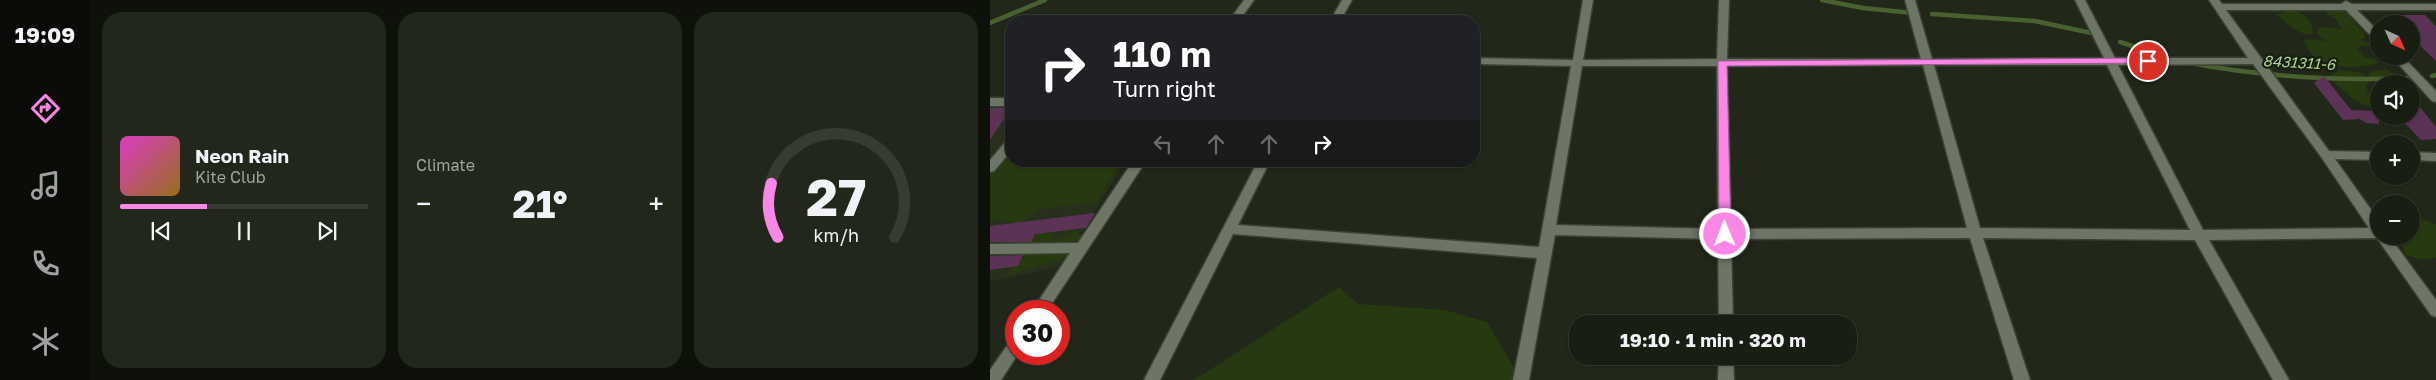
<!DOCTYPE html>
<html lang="en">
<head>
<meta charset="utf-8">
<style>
	:root { --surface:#191e13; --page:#22271c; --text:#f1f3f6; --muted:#9fa2a0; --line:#373c33; --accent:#fa87e6 }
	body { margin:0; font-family:"Golos Text",sans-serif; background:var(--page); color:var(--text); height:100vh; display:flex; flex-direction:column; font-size:19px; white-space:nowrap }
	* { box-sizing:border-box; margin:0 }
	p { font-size:16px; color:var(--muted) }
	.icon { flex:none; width:28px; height:28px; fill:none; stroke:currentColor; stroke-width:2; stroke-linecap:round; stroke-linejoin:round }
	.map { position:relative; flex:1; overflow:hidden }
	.side { display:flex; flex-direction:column; gap:12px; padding:12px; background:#0e100a; width:900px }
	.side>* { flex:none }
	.top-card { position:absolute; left:15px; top:15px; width:475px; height:152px; border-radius:20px; box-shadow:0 1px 4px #0004,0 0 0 1px var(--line); background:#202124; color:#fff; overflow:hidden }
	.needle { width:32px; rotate:135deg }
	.fabs { position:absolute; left:1380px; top:15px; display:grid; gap:10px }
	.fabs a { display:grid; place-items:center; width:50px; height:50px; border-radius:50%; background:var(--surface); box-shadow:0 1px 4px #0004,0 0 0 1px var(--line); font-size:25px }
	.speed { position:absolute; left:15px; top:300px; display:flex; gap:10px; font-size:25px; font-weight:700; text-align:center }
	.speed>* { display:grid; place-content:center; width:65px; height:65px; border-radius:50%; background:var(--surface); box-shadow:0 1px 4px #0004,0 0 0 1px var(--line); line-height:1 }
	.speed .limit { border:8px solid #d22; background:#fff; color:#111 }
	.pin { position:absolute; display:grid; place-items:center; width:42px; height:42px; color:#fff; margin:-21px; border:2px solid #fff; border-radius:50%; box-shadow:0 1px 5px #0007 }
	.me { position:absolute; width:55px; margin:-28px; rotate:359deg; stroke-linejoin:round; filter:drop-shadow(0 0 4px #0008) }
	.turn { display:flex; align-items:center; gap:18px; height:105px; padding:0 25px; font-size:22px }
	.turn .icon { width:65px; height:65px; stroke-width:2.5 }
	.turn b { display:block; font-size:35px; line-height:42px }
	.lanes { display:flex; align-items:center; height:48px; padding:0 25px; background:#0003; justify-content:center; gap:25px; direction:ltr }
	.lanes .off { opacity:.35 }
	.big { font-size:38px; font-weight:700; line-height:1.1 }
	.side .card { flex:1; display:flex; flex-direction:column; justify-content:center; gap:8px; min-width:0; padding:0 18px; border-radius:20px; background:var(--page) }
	.side .dial { align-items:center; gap:0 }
	.dial svg { height:130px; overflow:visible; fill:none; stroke:var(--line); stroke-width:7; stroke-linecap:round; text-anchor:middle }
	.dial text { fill:var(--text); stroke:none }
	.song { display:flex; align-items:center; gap:15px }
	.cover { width:60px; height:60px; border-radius:8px; background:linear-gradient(135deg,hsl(310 70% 55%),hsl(40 70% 35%)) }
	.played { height:5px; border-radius:2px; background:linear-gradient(90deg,var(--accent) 35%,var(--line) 35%) }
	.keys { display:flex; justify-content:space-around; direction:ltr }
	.heat { display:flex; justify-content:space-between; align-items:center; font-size:28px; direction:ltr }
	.side .tiles { flex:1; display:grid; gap:12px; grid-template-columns:repeat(3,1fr) }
	.trip { position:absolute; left:579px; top:315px; width:288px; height:50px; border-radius:20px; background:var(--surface); box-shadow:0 1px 4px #0004,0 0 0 1px var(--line); font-weight:700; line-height:50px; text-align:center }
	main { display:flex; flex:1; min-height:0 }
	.dock { display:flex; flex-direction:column; width:90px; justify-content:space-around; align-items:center; background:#0a0c08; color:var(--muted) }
	.dock .icon { width:35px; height:35px }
	.dock .on { color:var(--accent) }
	.dock b { font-size:22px; color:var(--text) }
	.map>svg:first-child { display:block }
	.built { fill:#26301b }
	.green { fill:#273a0f }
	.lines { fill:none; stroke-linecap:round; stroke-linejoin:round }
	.stream { stroke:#496030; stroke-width:4.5 }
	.building { fill:#5c3355 }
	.street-casing { stroke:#3b4235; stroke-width:3 }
	.street { fill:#6d7665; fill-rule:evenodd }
	.route { fill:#fa87e6; stroke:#a25896 }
	.labels { text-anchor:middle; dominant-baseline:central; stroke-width:4.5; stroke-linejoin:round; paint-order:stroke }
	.water-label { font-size:15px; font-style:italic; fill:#aed388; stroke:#171f10 }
</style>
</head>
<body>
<main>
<nav class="dock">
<b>19:09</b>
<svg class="icon on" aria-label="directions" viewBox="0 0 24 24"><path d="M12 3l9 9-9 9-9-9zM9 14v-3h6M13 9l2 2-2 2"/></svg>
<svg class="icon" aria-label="music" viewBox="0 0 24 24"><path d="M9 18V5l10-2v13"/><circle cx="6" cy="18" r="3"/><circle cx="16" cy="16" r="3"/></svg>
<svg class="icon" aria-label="phone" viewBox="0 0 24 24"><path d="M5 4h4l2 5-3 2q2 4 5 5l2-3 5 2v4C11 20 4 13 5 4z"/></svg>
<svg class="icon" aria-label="climate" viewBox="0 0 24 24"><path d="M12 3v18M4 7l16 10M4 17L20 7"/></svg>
</nav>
<section class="side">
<div class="tiles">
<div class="card">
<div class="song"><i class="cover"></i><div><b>Neon Rain</b><p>Kite Club</p></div></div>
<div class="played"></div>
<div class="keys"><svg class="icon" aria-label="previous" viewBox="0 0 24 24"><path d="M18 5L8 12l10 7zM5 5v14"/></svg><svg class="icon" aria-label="pause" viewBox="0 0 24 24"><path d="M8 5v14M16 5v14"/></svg><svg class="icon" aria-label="next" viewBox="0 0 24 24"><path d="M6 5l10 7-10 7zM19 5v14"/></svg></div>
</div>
<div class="card"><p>Climate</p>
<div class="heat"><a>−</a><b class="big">21°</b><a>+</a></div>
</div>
<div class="card dial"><svg viewBox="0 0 100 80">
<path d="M14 69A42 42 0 1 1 86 69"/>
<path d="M14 69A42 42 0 0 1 10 36" stroke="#fa87e6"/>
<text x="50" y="56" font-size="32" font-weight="700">27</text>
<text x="50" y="72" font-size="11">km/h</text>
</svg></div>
</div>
</section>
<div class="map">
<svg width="1446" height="380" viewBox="0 0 1446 380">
	<rect width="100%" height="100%" fill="#212819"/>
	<polygon class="built" points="0,118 21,121 21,161 135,161 71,266 0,282"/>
	<g class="green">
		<path d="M1346,7l15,9v2l15,18 -6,4 10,3v3h-9l-3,3 8,9h8l5,5c-23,7 -69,8 -75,-24l22,2 -10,-8 3,-6 23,2 -6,-10 -9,-5 -2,-6z"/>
		<path d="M1301,10c13,3 22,9 22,24 -15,2 -25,-11 -37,-19z"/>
		<path d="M1350,70l19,2 7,4 2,7 -2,3c2,7 6,12 13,16v4l-3,2c-19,-3 -35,-18 -47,-32z"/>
		<path d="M1396,70c10,3 16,9 24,14l-35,-2 -7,-7 2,-3z"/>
		<path d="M21,156v5h100l6,6 -21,35 -57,7 -11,7 -12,13 33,4 5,2 -3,5 27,-9 7,10 -10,13 -62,20h-5c5,-11 14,-12 19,-21l-17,-8 1,-5 -4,-8 5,-9 -12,-4 -10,1v-54z"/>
		<polygon points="1430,219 1446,224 1446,258 1428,259 1416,255 1409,239 1411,236 1421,236 1421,220"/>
		<polygon points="349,287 368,304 455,310 497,322 531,380 204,380"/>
	</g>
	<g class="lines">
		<g class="stream">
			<polyline points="832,0 873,8 923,13"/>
			<polyline points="942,14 1045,21 1106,34"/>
			<polyline points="0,23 55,0"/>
			<polyline points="1130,42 1164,53"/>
			<path d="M1200,63c74,14 148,18 223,15"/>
			<polyline points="1442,76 1446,75"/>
		</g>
	</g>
	<g class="building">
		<polygon points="1413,15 1435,15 1446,26 1446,61 1421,37 1421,24 1407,24 1405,22"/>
		<polygon points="1334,76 1361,110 1389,111 1389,124 1376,123 1367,117 1369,119 1353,120 1324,83"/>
		<polygon points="1421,96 1446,127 1446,139 1431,140 1408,116 1421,116"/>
		<polygon points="0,108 21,108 0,140"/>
		<polygon points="105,213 96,228 45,234 41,242 0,242 0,226"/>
		<polygon points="33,255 28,266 0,270 0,256"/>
	</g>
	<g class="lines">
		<g class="street-casing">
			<g id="street">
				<polygon points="254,0 264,0 249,21 239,21"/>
				<polygon points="352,0 362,0 350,21 340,21"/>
				<path d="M593,0h10l-10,60 134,-1 2,-59h10l-2,59h194l-16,-59h10l17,59 172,-1 -29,-58h10l30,58h133l-39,-58h10l3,4h119l5,-3 6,3h84v6h-79l22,22v9l-4,-1 -29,-30h-120l103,141 50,1v8l-44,-1 44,62v15h10l47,64v17l-5,-2 -54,-77 -168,2 80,140h-16l-78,-140 -212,-2 47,142h-16l-44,-142 -239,1 2,85h-14l-1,-85 -163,-4 -26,145h-16l24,-122 -304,-24 -73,146h-16l114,-219h12l-32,64 301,22 32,-181 -97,-2v-6l99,2zM1263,64l69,94 47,70 -166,2 -85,-165zM933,65l44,163 -236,1 -4,-163zM944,65h173l83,165 -210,-2zM592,66h135l1,163 -162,-4z"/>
				<polygon points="1401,56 1412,56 1446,91 1446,102 1442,101"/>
				<rect x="0" y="98" width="21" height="8"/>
				<polygon points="21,139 21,151 4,171 0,172 0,160 17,140"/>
				<polygon points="1421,152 1446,153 1446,161 1421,160"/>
				<polygon points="143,161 156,161 57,311 42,311 80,253 0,254 0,244 88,243"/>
				<polygon points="26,339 26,354 28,354 11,380 0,380 0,370 21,340"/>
				<polygon points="729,356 743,356 744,380 728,380"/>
			</g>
		</g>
		<use href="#street" class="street"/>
	</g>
	<polygon class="route" points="1158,58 1163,61 1162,63 737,66 741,234 735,239 729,234 728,61"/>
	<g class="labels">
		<g class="water-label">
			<text transform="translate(1309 62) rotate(3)">8431311-6</text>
		</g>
	</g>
</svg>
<div class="fabs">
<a><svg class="needle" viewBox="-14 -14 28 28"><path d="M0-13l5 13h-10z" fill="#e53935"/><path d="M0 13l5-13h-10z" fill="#9fa2a0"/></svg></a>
<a><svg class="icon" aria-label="sound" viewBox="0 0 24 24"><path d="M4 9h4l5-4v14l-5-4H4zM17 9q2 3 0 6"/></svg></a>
<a>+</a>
<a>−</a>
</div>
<div class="speed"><div class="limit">30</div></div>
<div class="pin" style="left:1158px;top:61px;background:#d93025"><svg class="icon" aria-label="arrive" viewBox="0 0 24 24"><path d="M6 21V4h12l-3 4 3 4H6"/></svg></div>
<svg class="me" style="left:735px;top:234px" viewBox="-20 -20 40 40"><circle r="17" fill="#fa87e6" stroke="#fff" stroke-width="3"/><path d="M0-11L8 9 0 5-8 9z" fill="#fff"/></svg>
<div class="trip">19:10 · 1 min · 320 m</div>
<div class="top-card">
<div class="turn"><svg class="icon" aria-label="right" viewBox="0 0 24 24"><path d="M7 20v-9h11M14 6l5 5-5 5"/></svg><div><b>110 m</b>Turn right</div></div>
<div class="lanes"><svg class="icon off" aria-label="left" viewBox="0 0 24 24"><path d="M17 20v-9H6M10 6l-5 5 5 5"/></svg><svg class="icon off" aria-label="ahead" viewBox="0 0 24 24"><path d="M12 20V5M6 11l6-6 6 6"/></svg><svg class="icon off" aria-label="ahead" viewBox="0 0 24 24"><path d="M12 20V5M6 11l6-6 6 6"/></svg><svg class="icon" aria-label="right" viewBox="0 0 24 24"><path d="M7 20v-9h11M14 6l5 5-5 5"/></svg></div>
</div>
</div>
</main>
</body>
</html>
